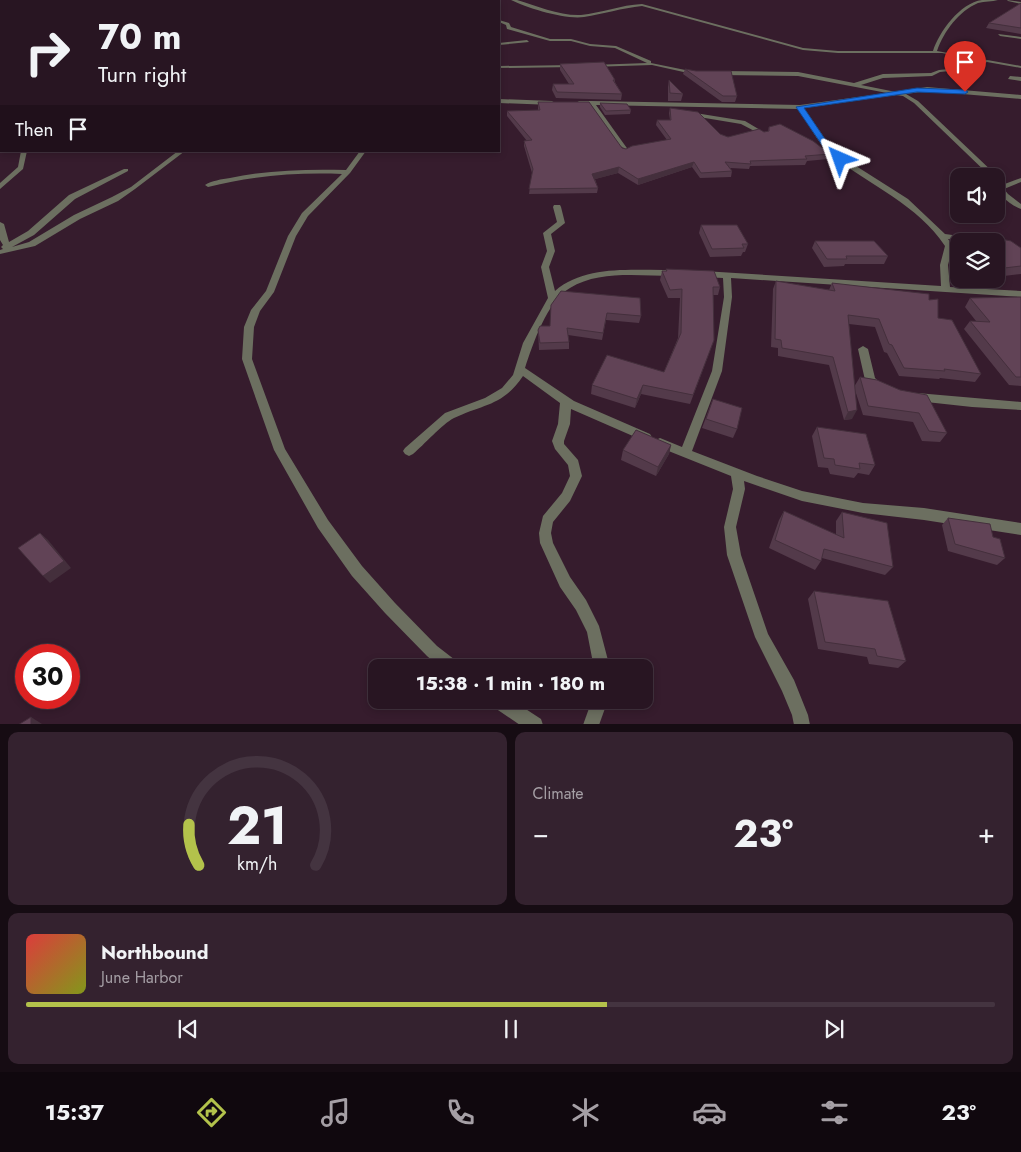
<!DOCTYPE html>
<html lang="en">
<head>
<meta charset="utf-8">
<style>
	:root { --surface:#281522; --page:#34222f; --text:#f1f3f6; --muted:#a59fa5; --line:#443440; --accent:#b3c24b }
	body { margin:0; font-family:Jost,sans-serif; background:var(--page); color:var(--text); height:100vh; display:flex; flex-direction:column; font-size:19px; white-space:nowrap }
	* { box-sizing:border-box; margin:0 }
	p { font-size:16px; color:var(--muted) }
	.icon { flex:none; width:28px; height:28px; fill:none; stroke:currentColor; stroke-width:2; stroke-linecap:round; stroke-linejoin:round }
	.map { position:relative; height:724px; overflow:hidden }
	.side { display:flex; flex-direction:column; gap:8px; padding:8px; background:#160c13; flex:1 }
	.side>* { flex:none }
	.banner { position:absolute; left:0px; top:0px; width:500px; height:152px; box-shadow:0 2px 8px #0003,0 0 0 1px var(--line); background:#281522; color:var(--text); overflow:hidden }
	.fabs { position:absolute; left:950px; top:168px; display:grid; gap:10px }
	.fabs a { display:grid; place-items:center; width:55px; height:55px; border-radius:10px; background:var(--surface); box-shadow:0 2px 8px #0003,0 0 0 1px var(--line); font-size:25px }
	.speed { position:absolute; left:15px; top:644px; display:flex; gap:10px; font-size:25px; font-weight:700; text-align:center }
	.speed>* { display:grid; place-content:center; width:65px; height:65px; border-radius:50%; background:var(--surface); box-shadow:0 2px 8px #0003,0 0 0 1px var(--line); line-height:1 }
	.speed .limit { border:8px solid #d22; background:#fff; color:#111 }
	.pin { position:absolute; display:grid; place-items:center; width:42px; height:42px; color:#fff; margin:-51px -21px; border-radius:50% 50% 50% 0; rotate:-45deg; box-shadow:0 0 5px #0007 }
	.pin .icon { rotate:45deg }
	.me { position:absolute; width:55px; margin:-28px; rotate:317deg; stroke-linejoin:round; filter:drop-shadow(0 0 4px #0008) }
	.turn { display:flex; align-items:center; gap:18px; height:105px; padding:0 15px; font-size:22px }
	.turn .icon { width:65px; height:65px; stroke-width:2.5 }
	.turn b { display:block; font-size:35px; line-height:42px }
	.then { display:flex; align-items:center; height:48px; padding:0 15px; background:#0003; gap:10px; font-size:19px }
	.big { font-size:38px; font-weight:700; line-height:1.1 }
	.side .tile { flex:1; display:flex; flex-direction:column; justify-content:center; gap:8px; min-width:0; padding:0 18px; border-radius:10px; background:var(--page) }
	.side .dial { align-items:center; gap:0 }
	.dial svg { height:130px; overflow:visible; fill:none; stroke:var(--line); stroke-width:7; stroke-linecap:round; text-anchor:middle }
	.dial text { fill:var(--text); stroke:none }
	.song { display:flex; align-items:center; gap:15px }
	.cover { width:60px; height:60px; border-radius:8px; background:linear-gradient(135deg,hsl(0 70% 55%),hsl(70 70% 35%)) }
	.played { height:5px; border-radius:2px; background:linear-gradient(90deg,var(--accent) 60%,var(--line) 60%) }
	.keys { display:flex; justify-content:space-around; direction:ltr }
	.heat { display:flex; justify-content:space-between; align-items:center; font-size:28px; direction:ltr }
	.side .tiles { flex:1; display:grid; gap:8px; grid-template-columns:1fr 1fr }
	.tile:last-child { grid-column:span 2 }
	.trip { position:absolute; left:368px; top:659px; width:285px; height:50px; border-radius:10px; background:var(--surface); box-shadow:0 2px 8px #0003,0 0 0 1px var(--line); font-weight:700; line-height:50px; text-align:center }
	.tab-bar { display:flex; height:80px; justify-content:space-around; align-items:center; background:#10080e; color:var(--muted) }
	.tab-bar .icon { width:35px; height:35px }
	.tab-bar .selected { color:var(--accent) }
	.tab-bar b { font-size:22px; color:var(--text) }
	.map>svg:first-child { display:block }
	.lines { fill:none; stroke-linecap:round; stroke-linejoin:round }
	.lane { stroke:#6c6f60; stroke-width:10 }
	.street { fill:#6c6f60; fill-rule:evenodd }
	.wall { fill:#533a4a }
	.shaded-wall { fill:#442f3c }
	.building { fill:#614356; stroke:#442f3c }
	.route { fill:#1a73e8; stroke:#114b97 }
</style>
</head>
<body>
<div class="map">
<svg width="1021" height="725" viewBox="0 0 1021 725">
	<rect width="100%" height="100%" fill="#361c2d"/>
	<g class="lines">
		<g class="lane">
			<polyline points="98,1 101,0"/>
			<polyline points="0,56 1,55"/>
		</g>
		<g class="street">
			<rect x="277" y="0" width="4" height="1"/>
			<path d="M511,0h6c20,6 43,16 64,15 20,-2 40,-10 61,-11l161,44 35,3h95c6,-19 27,-48 49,-51 5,0 11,0 16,0 -6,2 -13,1 -20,3 -19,8 -34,28 -41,48l84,15v2l-34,-6 -17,7 -30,3 -8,4 -49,2 -22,7 35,7 31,-5 94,8v4l-94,-8 -21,3 12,7 78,74v2l-6,-1 -76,-73 -11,-7 -7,-1 -92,13 30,44 74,47 37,35 37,5 1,2 -35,-2 5,7 -5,19 2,22 71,4v6l-290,-19 1,19 -10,74 -30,80 65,25 45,15 61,12 61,5 97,15v12l-97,-15 -61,-7 -61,-12 -58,-20 1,8 -9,38 5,28 27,79 26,46 14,35 2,10h-16l-2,-10 -10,-24 -27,-54 -28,-82 -3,-28 9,-38 -2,-13 -75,-30 -2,-3 2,-3 4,-2 22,9 30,-76 12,-74 -1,-19 -20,-1 -4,-3 4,-3 238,15 -1,-21 5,-19c-27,-41 -75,-61 -113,-90 -11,-8 -25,-35 -34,-47l-202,-4 33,46 -3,2 -2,-1 -33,-47h-12l-3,-2 3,-2h13l208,4 87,-12 -89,-17 -79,-1 -3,-2 3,-2 79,1 56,11 29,-9 48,-1 8,-3 30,-3 12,-6 -39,-8h-104l-35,-3 -161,-44c-20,2 -39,8 -58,11 -18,3 -57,-9 -73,-17z"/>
			<polygon points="1007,0 1021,2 1021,4 1008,1"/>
			<polygon points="499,20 509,23 511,27 550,39 571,39 590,44 616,46 651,61 651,63 700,73 697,75 652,65 590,67 592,65 647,63 615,48 590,46 571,41 550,41 507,29 506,25 499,22"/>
			<polygon points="998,34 1021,37 1021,39 1000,36"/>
			<polygon points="527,40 529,42 499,45 499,43"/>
			<rect x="0" y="64" width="1" height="2"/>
			<polygon points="573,65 575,67 499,68 499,66"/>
			<polygon points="1010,76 1021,77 1021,81 1008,79"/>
			<polygon points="499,99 552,101 555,103 552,105 499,103"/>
			<polygon points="689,112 745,121 767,134 762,135 741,124 687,115 687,113"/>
			<polygon points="21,151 27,151 23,169 0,189 0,183 18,167"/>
			<polygon points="178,151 185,151 135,189 118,201 80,219 35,246 0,254 0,250 3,249 1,247 3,245 0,240 0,222 4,224 9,242 28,231 69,195 124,169 128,169 128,171 75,199 34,235 12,247 29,242 74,215 112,197 131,187"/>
			<path d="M360,151h6l-16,22 -42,43 -12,20 -22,56 -14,19 -6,16 -2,32 33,90 43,71 34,46 33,37 42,43 22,17 2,5h-20l-14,-12 -42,-43 -33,-37 -34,-48 -44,-78 -32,-91 2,-32 7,-17 15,-19 22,-55 14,-23 40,-39c-45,-2 -90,2 -134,13l-3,-2c6,-4 17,-6 25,-7 38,-8 77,-9 116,-8z"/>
			<path d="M1021,178v4l-17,7 4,5 13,10v5c-13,-5 -25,-16 -25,-30l6,6z"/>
			<path d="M554,205h6l1,2 4,16 -14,11 4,17 -6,16 6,24c31,-27 80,-20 118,-21l4,3 -4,3c-33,0 -74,-6 -103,12 -23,13 -37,56 -45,80l49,33 76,33 2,3 -2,3 -4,1 -4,-1 -71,-31 -1,15 -6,17v3l14,16 4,16 -12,25 -17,21 -2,11 2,10 17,34 16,23 13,26 11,42h-16l-7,-36 -11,-22 -16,-23 -20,-44 -1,-10 4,-17 19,-23 8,-17 -2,-11 -13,-16 -3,-8 6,-17 2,-21 -37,-27c-20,30 -40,28 -69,42 -12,6 -30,27 -41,36l-4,2 -4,-2 -2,-3 2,-3 40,-35 40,-15 17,-10 11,-13 10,-32 25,-45 -7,-31 6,-16 -4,-18 14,-11 -4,-15z"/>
			<polygon points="863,346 868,349 875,378 885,387 884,390 876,390 865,380 858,349"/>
			<polygon points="917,393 1021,402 1021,410 972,407 917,401 913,400 912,397 913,394"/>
			<polygon points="490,700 512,700 541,719 543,725 520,725 492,706"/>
			<polygon points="592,700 608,700 599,725 583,725"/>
		</g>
	</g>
	<g class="wall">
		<polygon points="1021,3 1021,34 986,28 989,23"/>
		<polygon points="560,64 615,80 615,82 622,94 621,100 556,98 552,90 553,84 569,84 560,70"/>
		<polygon points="685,69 737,96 735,102 722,102 683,74"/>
		<polygon points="669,80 683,94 681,101 668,101 668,87"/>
		<polygon points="538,102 626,149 667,140 656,125 657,120 670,120 669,113 670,108 720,134 728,137 764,132 768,131 769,127 830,154 828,159 807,161 805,165 750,166 749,169 730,168 732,171 731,177 700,178 692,167 638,185 618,173 595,179 598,188 597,193 529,194 532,173 524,146 524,141 527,141 507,116 507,111 538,110"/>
		<polygon points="600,103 631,110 630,114 605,115 600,107"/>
		<polygon points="701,225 748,244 745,252 743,252 741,256 710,257 699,233"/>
		<polygon points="973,237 1001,239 1021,248 1021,274 996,277 996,241 971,241"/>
		<polygon points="815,241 888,256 884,264 845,264 844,266 824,267 812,248"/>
		<polygon points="666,269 720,287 718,295 713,295 714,340 690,404 641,394 635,408 591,394 592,385 664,372 678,338 680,298 668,298 660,280 662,271 666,271"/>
		<polygon points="776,281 829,290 832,283 929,300 938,318 981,374 975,382 940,378 939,379 899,376 887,353 884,352 875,327 849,324 854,387 860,377 877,380 947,433 940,442 922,441 913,422 863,415 854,387 852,419 844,420 829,365 778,356 778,348 771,347 773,289"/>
		<polygon points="1021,297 1021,386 1009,385 964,329 970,321 976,321 965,307 970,298"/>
		<polygon points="551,305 641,316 639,323 606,320 602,340 568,335 569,342 569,349 539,350 538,330 550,326"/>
		<polygon points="713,399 737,429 733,438 702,428"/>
		<polygon points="817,427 875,465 869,475 858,473 854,478 830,474 828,468 818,467 812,436"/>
		<polygon points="671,445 669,454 656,476 621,460 623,450"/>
		<polygon points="784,511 836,535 836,521 842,512 893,567 885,575 822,558 821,561 815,570 769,548 779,520"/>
		<polygon points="948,518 993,537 1005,558 997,565 948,551 942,525"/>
		<polygon points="814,591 906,661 898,668 869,664 867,657 818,649 808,599"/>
	</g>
	<g class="shaded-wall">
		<polygon points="694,162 692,167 638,185 638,179"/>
		<polygon points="619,167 618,173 592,180 592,174"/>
		<polygon points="643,385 641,394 635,408 637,399"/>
		<polygon points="857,410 852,419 844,420 848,412"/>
		<polygon points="671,445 669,454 656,476 658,467"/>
		<polygon points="40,533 48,540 71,568 50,583 43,576"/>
		<polygon points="31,717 42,724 42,725 31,725"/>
	</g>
	<g class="building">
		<polygon points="1021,3 1021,28 989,23"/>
		<polygon points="604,62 615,80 613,80 622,94 557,92 553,84 574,84 560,64"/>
		<polygon points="685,69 696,71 731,71 737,96 723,96"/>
		<polygon points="669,80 683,94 670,93"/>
		<polygon points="538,102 589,102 622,148 626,149 632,146 671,139 657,120 671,120 670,108 698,112 720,134 728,137 759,129 764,132 769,131 769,127 780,124 813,141 830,154 805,156 807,159 750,161 751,164 725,162 732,171 701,173 694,162 638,179 619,167 592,174 598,188 529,189 533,169 524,141 532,140 507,111 540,110"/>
		<polygon points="600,103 627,104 631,110 606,111"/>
		<polygon points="701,225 737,225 748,244 742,244 744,248 712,249"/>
		<polygon points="1000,234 1001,239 1011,241 1021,248 1021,266 996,269 996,241 979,241 973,237"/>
		<polygon points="815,241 874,241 888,256 846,256 847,259 827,259"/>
		<polygon points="666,269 714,271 720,287 713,287 714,340 693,395 643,385 637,399 592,385 607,355 664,372 681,333 682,289 670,290 662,271 667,271"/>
		<polygon points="776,281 835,291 832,283 929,294 929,300 938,299 938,318 952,320 981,374 944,369 945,371 904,368 892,345 889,344 879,319 848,315 857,410 848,412 833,357 782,348 781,340 775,339"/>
		<polygon points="561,291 640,298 641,316 607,313 603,333 567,328 569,342 540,343 538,330 540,326 550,326 551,305"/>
		<polygon points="1021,297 1021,377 1016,377 970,321 990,322 970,298"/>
		<polygon points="860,377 877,380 900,390 927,395 947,433 929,431 919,413 868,406"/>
		<polygon points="713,399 742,408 737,429 706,419"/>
		<polygon points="817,427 866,434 875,465 859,463 860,469 835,465 834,459 824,458"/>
		<polygon points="636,430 671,445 658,467 623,450"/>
		<polygon points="784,511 844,538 842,512 887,523 893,567 824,549 821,561 775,540"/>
		<polygon points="948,518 990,524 993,537 1000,539 1005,558 955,544"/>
		<polygon points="40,533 64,561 43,576 18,548"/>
		<polygon points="814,591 888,601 906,661 877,656 875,649 825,642"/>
		<polygon points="31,717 31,725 18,725"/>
	</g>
	<polygon class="route" points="917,88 965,90 968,92 965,94 917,92 804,108 827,142 844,159 840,162 822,145 796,107"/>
</svg>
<div class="fabs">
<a><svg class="icon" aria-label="sound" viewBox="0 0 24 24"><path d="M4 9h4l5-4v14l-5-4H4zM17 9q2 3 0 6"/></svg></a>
<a><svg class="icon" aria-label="layers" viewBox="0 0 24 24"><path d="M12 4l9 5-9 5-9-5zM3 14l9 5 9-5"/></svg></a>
</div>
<div class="speed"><div class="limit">30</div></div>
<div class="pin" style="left:965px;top:92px;background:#d93025"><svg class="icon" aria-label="arrive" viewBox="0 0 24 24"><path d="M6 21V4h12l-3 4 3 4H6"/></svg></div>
<svg class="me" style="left:840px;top:159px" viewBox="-20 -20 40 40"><path d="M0-17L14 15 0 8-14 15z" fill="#1a73e8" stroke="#fff" stroke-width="4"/></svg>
<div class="trip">15:38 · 1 min · 180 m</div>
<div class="banner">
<div class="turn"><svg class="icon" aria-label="right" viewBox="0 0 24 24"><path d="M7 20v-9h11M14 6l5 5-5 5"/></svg><div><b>70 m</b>Turn right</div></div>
<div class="then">Then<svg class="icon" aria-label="arrive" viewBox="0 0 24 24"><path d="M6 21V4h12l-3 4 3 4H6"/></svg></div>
</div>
</div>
<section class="side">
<div class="tiles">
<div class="tile dial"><svg viewBox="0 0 100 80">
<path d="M14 69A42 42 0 1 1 86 69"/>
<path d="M14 69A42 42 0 0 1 8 44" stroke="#b3c24b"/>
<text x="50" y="56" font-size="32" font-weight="700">21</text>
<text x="50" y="72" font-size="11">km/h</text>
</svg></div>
<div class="tile"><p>Climate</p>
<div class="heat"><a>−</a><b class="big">23°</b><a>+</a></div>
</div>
<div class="tile">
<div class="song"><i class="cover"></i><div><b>Northbound</b><p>June Harbor</p></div></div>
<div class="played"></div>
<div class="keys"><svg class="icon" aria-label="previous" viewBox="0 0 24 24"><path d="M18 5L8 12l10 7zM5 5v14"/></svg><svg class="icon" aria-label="pause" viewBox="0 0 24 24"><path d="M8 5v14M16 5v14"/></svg><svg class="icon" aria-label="next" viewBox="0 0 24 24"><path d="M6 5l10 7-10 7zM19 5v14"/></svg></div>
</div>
</div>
</section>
<nav class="tab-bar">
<b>15:37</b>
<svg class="icon selected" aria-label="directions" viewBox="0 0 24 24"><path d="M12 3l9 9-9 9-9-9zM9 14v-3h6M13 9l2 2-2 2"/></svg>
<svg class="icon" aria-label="music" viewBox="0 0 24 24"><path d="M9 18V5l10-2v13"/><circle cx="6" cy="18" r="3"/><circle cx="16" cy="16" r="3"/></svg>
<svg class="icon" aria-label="phone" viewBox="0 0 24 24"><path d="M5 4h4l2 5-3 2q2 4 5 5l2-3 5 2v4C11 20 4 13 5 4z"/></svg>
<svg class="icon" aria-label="climate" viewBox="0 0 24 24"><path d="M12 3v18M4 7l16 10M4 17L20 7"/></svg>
<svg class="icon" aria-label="car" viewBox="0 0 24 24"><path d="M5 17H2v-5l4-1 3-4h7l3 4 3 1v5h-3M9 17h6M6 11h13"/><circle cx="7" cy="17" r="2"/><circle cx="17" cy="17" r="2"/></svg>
<svg class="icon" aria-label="filters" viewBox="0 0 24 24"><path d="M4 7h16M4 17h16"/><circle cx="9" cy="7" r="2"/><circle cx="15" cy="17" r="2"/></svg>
<b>23°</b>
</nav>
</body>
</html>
